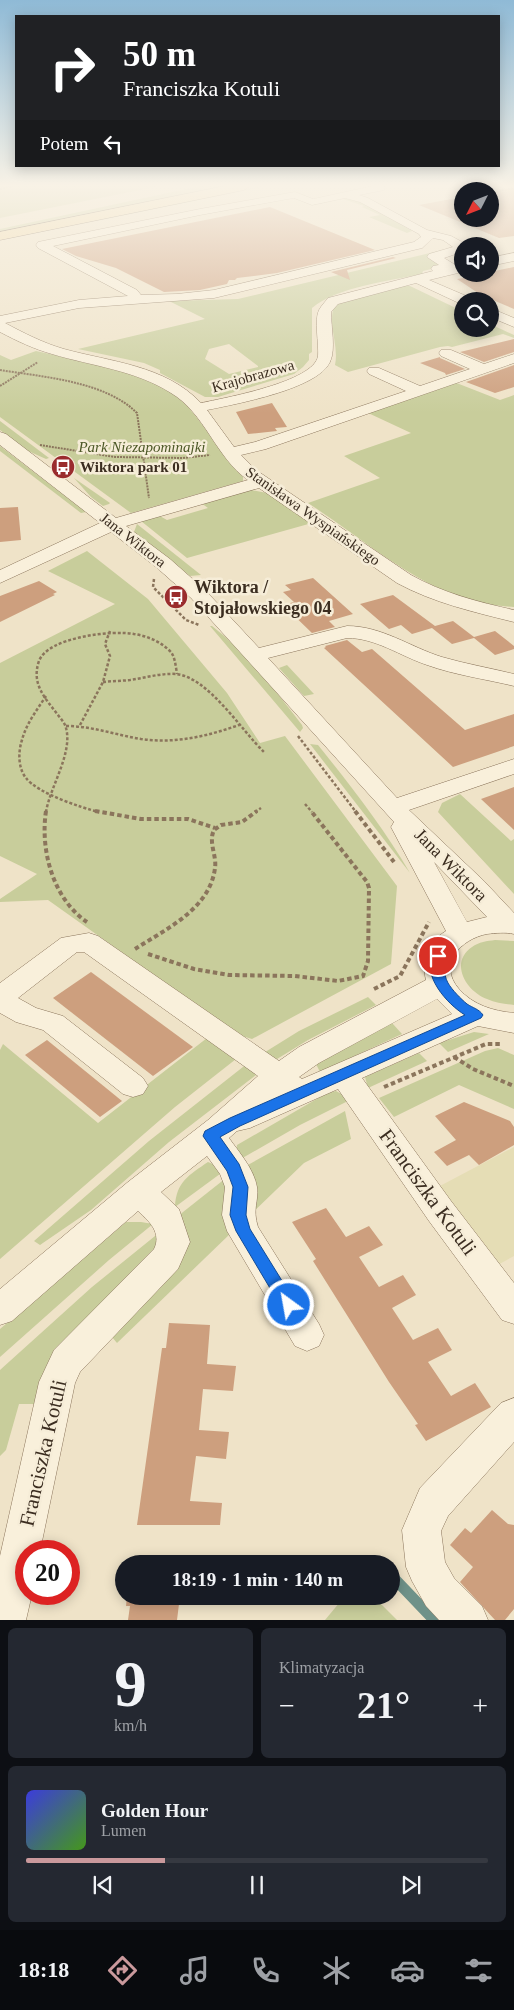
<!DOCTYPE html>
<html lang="pl">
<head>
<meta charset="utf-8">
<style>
	:root { --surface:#171b24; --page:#242831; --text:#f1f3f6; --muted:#9ea1a6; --line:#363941; --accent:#ca999c }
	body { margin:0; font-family:Georgia,serif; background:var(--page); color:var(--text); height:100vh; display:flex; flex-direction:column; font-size:19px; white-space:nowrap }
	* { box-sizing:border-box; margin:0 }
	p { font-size:16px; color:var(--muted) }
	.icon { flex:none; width:28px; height:28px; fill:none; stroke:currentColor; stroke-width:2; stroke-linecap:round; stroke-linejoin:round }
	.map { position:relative; height:1620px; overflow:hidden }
	.details { display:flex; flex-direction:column; gap:8px; padding:8px; background:#0d0f14; flex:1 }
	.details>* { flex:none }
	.guide { position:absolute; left:15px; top:15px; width:485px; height:152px; border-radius:0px; box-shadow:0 2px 12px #0003; background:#202124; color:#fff; overflow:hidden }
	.needle { width:32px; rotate:228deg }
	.tools { position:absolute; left:454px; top:182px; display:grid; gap:10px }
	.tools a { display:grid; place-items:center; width:45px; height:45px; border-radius:50%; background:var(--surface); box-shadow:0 2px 12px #0003; font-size:25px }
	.speed { position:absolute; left:15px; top:1540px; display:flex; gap:10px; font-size:25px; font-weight:700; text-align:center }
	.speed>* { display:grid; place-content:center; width:65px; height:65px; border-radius:50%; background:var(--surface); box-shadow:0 2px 12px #0003; line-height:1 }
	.speed .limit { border:8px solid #d22; background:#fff; color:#111 }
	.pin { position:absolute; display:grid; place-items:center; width:42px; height:42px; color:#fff; margin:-21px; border:2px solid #fff; border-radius:50%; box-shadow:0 1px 5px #0007 }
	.me { position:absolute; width:55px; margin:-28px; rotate:328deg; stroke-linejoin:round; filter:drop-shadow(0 0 4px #0008) }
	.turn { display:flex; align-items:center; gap:18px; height:105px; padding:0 25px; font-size:22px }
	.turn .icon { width:65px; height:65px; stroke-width:2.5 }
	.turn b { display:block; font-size:35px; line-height:42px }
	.then { display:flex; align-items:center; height:48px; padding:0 25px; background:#0003; gap:10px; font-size:19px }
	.big { font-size:38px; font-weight:600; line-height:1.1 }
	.details .widget { flex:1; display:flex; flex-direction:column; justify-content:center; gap:8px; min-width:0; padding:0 18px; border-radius:8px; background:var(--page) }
	.details .dial { align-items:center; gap:0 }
	.dial b { font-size:65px; line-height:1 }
	.song { display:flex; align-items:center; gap:15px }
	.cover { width:60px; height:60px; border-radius:8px; background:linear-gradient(135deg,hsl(240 70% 55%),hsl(100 70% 35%)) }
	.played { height:5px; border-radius:2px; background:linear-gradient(90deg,var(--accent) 30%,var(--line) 30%) }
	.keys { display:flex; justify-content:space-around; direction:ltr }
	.heat { display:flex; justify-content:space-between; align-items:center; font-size:28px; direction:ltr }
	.details .tiles { flex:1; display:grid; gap:8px; grid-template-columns:1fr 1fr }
	.widget:last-child { grid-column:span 2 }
	.trip { position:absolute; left:115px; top:1555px; width:285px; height:50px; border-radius:25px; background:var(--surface); box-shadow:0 2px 12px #0003; font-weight:600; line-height:50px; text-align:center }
	.menu { display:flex; height:80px; justify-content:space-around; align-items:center; background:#090b0e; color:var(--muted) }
	.menu .icon { width:35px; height:35px }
	.menu .selected { color:var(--accent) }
	.menu b { font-size:22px; color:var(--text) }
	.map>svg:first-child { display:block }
	.farmland { fill:#e5ddb5 }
	.green { fill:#c8cd9b; fill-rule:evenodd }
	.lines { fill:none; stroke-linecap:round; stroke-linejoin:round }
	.stream { stroke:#6f9289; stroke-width:11 }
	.building { fill:#cd9f7e }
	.minor-casing { stroke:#8b755c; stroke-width:1 }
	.major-casing { stroke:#594330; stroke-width:1 }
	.path-far2 { stroke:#8b755c; stroke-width:2; stroke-dasharray:2 1; stroke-linecap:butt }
	.path-far1 { stroke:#8b755c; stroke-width:2.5; stroke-dasharray:3 2; stroke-linecap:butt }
	.path { stroke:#8b755c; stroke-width:4; stroke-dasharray:4.5 3; stroke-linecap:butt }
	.minor { fill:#f9f0db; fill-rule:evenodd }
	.major { fill:#f1d8a1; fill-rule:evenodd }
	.route { fill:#1a73e8; stroke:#114b97 }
	.labels { text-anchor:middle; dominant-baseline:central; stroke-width:5; stroke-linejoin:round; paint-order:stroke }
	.far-street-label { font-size:15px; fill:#3b2d20; stroke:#f6edd8 }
	.far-park-label { font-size:15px; font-style:italic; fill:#4c5827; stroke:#f6edd8 }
	.far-poi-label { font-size:15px; font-weight:bold; fill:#3b2d20; stroke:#f6edd8; text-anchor:start }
	.poi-label { font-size:18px; font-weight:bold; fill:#3b2d20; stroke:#f6edd8; text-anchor:start }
	.street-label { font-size:18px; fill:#3b2d20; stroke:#f6edd8 }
	.near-street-label { font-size:21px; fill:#3b2d20; stroke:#f6edd8 }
</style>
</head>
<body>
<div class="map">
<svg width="514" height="1620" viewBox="0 0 514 1620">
	<rect width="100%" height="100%" fill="#efe3c8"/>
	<polygon class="farmland" points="514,1147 514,1256 494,1267 438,1187"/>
	<g class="green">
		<polygon points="0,186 160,186 0,218"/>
		<polygon points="200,186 235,186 0,234 0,229"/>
		<polygon points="261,186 262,187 67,227"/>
		<path d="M340,198c26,1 50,20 72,33l-5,2 -38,-16 11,-2 -18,-8 2,-1z"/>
		<path d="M455,247l-28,10 18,8 -1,1 -21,5 -1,3c-33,7 -85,13 -110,34v44l-3,2v6l-6,7 -9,7 -76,23h-13l-45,-24v-3l-16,-7 -66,-14 127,-30 -36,-18 69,-2zM229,344l29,22v1l-29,7 -24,-15 4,-10z"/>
		<path d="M400,286h10l52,25v18h28v-5l24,11v3l-11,-4 -51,13 -4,-1 -8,1 -92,25 -13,-7c3,-14 -2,-28 -3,-42 0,-5 0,-12 2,-15 10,-12 51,-18 66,-22z"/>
		<path d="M36,351c47,11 120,19 153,57 19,22 33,48 54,69v4l-112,32 -131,-96v-62l11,5z"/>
		<path d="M454,382l46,18 14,-5v212c-11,-1 -23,-2 -34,-4 -60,-13 -121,-67 -172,-100l72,-25 -36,-22 67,-23 -45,-21z"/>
		<polygon points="0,421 49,458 46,459 26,450 0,430"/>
		<polygon points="0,446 86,512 81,513 0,451"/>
		<polygon points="74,478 110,503 109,504 103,506 91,497"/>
		<polygon points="251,490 267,493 312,523 187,558 141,521 158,515 167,520 208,508 201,503"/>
		<polygon points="137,524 201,575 190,576 134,532"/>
		<polygon points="87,551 148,599 227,693 260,743 285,736 397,886 391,964 252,1039 242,1036 224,1025 48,900 0,902 0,899 37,874 0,856 0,663 115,604 48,571"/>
		<path d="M210,626h2c35,27 63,64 90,99l1,3 -3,4z"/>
		<polygon points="287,665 314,694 304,696 279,668"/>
		<path d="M310,744l8,1c33,41 65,82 92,128z"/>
		<polygon points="460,794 511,841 514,839 514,894 438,812 442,803"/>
		<path d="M495,940l19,1v64c-9,-1 -18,-2 -27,-6 -21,-8 -38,-36 -15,-52 7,-5 15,-6 23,-7z"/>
		<polygon points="368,997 376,1005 308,1040 277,1059 267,1058 262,1054 299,1031"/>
		<polygon points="392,1023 402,1034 320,1072 316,1064"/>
		<polygon points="474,1032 489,1034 448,1052 439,1043"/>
		<polygon points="207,1038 236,1059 175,1107 0,1259 0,1050 3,1044 98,1123"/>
		<polygon points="498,1048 514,1055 514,1109 459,1085 394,1117 379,1098 485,1051"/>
		<polygon points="419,1053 427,1061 368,1088 365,1077"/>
		<polygon points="248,1063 256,1072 256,1075 169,1142 91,1210 40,1245 34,1241 149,1141"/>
		<polygon points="336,1091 349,1098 346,1102 300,1125 239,1160 236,1153 237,1145 327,1093"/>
		<polygon points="345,1111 351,1139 304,1163 246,1219 246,1166"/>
		<path d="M208,1162l12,5 4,4 -49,36c1,-25 14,-32 33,-45z"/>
		<polygon points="226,1178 232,1232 117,1343 107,1331 178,1216"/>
		<polygon points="126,1222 141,1222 153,1224 109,1260 0,1357 0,1329"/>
		<polygon points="160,1232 162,1239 42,1404 19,1404 6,1450 0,1456 0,1370 92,1287"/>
		<polygon points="345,1596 373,1596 397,1620 325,1620"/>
	</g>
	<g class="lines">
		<polyline class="stream" points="391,1575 434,1620"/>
	</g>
	<g class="building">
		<polygon points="514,188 514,236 499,238 419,205 462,197 462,219 490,219 490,192"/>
		<polygon points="270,207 375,250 277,273 237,278 235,280 229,280 227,284 200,290 164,292 116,268 76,256 62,249"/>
		<polygon points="393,257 396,258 347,270 350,280 331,272"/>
		<polygon points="514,267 514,309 481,295 457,279 490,274 490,272"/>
		<polygon points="514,339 514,352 484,362 460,352"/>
		<polygon points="440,357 440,358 465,369 446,375 445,373 420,363"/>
		<polygon points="514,365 514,387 495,393 466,382"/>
		<polygon points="272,403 287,427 275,428 277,431 248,434 236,412"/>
		<polygon points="18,507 21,540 0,542 0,508"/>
		<polygon points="313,578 353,614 329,621 335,627 312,633 283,605 294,602 283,592 291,590 285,585"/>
		<polygon points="39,581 57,592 53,594 55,595 0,622 0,596"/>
		<polygon points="393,595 435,626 453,621 474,637 495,631 514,646 514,649 495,655 474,638 452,644 432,628 412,634 401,625 389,629 360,604"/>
		<polygon points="347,640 362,652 372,649 465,730 514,714 514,746 453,767 324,648 326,647 325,646"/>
		<polygon points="514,787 514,830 481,799"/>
		<polygon points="91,972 193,1047 153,1076 53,998"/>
		<polygon points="47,1040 122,1101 100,1117 25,1055"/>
		<polygon points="464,1102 510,1121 514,1127 514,1145 479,1165 469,1155 447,1166 434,1152 456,1140 435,1116"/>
		<polygon points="326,1208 346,1237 369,1226 383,1245 359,1257 379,1287 403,1275 416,1295 392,1308 413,1340 438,1328 452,1350 428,1362 451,1396 475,1383 491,1407 426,1441 415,1425 418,1424 389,1382 313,1261 316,1259 292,1222"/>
		<polygon points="169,1323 210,1325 207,1364 236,1366 233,1391 203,1389 199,1430 229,1432 226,1459 196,1456 190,1501 222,1503 220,1525 137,1525 162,1348 166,1348"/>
		<polygon points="492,1510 508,1524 514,1525 514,1609 505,1620 495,1620 460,1582 473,1567 450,1545 465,1528 471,1533"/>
		<polygon points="185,1555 184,1564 132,1564 133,1559"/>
		<polygon points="127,1596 180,1596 177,1620 128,1620 130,1606 126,1606"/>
	</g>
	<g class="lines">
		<g class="minor-casing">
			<g id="minor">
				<path d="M373,186h11l1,2 -1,2 -25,5 9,3 59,32 24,6 15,8 1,2h-5v6l-18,6 13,8 5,-2v8l-33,8 42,18 1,3h-10l-1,3 -45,-21 -78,21 -7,8c0,15 5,37 -1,50 -12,27 -94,42 -123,48l27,37 21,-5 151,-51 -37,-17 -2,-3 2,-3h10l41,18 50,-17 -29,-13 -2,-3 2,-3h10l33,14 30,-10v9l-248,86 -25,6 15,15 155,105c32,18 67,27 103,35v12c-40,-10 -80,-19 -117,-39l-138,-95 -133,38 44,33 35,31 54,58 88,-22c35,0 63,21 95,31 24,7 48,11 72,17v12c-29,-7 -59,-11 -87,-21 -27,-9 -51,-27 -80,-27l-79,20 129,140 117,-39v15l-105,36 75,71 30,32v21c-9,-2 -18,-1 -27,0 -26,5 -50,30 -28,55 14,16 34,22 55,24v20l-36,-7 -116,52 89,123 63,82v41l-12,-4 -73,-99 -91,-132 -88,39 -13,3 -8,7c10,14 25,31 28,49 2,15 -5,21 1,40l61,97 5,11 -5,11 -12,5 -12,-5 -68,-115 -5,-16 3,-28 -5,-13 -13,-18 -46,36 18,17 11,33 -12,27 -98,103 -5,11 -35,168h-14v43h6l-6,26h-26v-64l39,-174 15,-32 100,-101c8,-16 -5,-28 -16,-38l-126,110 -12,4v-36l128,-107 80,-62 50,-44 -174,-124h-7l-59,46 18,10 27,8 80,62 5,8 -5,8 -10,3 -10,-3 -80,-64 -27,-8 -16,-9v-30l61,-45 28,-5 9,3 181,125 20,-14 127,-67c-5,-18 3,-39 20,-49l-55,-104 3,-5 -203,-224 -35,-31 -45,-35 -111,51v-13l100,-47 -100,-78v-13l6,2 110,84 132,-38c-32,-22 -43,-67 -77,-87 -36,-23 -79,-27 -119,-39 -18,-5 -35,-13 -52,-22v-16l79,-16 49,-4 -90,-48 -2,-3 2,-3 162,-33 95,-17 18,7zM294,198l18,7 33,-7 15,4 59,32 2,3 -7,5 -200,48 -37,4 -36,1 -4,-5 -84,-44 147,-31zM433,238l10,2 10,7 -24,7 -2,3 12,8 -6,1 -2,3 2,2 -105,27c-3,4 -7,8 -9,12 -5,9 0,34 -1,46 -4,26 -94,42 -117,47 -36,-38 -90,-41 -137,-54 -21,-6 -40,-16 -59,-26l74,-15 135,-10 208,-50zM434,862l53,55 -20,5zM437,999l15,15 -150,65 -3,-2 20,-14z"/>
				<polygon points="514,253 514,261 490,266 490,258"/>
				<polygon points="490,308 514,318 514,327 490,317"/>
				<polygon points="514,1398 514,1442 448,1516 441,1531 445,1562 454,1578 482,1606 488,1620 439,1620 426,1606 412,1581 406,1567 402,1530 420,1488 501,1403"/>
			</g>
		</g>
		<g class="major-casing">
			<polygon id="major" points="225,186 250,186 244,190 0,240 0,232"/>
		</g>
		<g class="path-far2">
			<polyline points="0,189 13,186"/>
			<polyline points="470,190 465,188 473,191"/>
			<polyline points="490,192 514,188"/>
			<polyline points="476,241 489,246"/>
			<path d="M0,370c43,7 105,11 137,43l12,85"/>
			<polyline points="0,386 38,362"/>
			<polyline points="40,445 115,457 183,458 210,455"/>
		</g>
		<g class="path-far1">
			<polyline points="154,579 153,587 186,620 199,625"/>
			<path d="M103,682c9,-1 18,-1 27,-2 15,-2 30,-7 46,-6 32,3 66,57 88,78"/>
			<path d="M46,696c-9,14 -20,28 -24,44 -4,12 -4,28 4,38 11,15 56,30 73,34"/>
			<polyline points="80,725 103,682 110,656 105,644 110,631"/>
			<path d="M66,726c26,0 50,9 75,13 34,5 67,-3 98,-14"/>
			<polyline points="298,736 356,812"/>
			<polyline points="305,804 312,812"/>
			<path d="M46,812c4,-25 27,-59 20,-84 -1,-5 -5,-9 -8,-13 -13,-17 -27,-31 -19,-54 9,-24 73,-31 95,-27 14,2 27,8 37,18 4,5 5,16 6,22"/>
			<polyline points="255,812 261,808"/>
		</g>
		<g class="path">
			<path d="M46,811c-6,39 7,88 41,111"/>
			<polyline points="95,811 141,819 188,819 215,828"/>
			<polyline points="355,811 394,862"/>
			<path d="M135,949c31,-20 75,-40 80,-81 2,-12 -7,-26 -1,-38l7,-5 21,-3 15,-11"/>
			<polyline points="148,954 194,969 229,975 295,976 338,981 363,976 368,961 369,888 367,882 311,811"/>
			<polyline points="374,989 400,976 429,922"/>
			<polyline points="454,1057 473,1069 514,1086"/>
			<polyline points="384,1087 486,1044 501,1044"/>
		</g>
		<use href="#minor" class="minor"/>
		<use href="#major" class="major"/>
	</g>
	<linearGradient id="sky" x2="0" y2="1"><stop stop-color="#8fbad6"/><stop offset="0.45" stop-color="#f8f2e6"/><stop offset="1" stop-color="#f8f2e6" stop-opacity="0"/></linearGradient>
	<rect width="514" height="413" fill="url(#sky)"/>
	<path class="route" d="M438,951l5,2c4,9 -1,20 5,30 4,7 13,16 19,21 6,4 12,5 16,11l-2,3 -241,108 -20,11 19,27 9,23 -2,28 4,14 47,76 -2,5 -6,2 -6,-2 -47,-79 -6,-16 3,-28 -6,-16 -24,-35 2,-5 25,-13 235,-103c-18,-11 -44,-40 -32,-62z"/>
	<defs>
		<g id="bus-disc" transform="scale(1.25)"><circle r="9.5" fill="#9a2c2d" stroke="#f6edd8"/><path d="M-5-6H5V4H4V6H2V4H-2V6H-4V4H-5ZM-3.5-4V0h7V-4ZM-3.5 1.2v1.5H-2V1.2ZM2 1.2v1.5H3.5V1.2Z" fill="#fff"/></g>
	</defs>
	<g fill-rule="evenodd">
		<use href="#bus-disc" x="63" y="467"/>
		<use href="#bus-disc" x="176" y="597"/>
	</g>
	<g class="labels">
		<g class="far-street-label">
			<text transform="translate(253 376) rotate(-16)">Krajobrazowa</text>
			<text transform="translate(313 516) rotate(35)">Stanisława Wyspiańskiego</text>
			<text transform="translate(133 540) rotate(38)">Jana Wiktora</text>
		</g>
		<g class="far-park-label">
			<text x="142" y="447">Park Niezapominajki</text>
		</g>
		<g class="far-poi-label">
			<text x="80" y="467">Wiktora park 01</text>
		</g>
		<g class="poi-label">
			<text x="194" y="587">Wiktora /<tspan x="194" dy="21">Stojałowskiego 04</tspan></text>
		</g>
		<g class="street-label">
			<text transform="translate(451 865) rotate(45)">Jana Wiktora</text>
		</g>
		<g class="near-street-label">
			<text transform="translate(428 1192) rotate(54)">Franciszka Kotuli</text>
			<text transform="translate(43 1453) rotate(-77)">Franciszka Kotuli</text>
		</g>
	</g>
</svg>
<div class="tools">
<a><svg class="needle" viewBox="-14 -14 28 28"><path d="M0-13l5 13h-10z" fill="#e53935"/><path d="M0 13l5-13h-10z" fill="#9ea1a6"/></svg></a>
<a><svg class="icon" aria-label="sound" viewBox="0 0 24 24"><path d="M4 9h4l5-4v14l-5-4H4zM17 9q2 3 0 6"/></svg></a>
<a><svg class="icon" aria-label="search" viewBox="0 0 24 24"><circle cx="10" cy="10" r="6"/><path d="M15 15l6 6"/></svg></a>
</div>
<div class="speed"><div class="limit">20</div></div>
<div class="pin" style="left:438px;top:956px;background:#d93025"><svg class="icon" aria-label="arrive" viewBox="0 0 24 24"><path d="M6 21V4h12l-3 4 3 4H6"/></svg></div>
<svg class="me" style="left:289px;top:1305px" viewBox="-20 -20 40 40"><circle r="17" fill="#1a73e8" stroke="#fff" stroke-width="3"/><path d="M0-11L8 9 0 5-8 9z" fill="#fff"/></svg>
<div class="trip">18:19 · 1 min · 140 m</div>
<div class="guide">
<div class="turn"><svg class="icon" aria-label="right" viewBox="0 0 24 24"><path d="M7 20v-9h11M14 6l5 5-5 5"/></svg><div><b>50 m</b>Franciszka Kotuli</div></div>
<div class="then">Potem<svg class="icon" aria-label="left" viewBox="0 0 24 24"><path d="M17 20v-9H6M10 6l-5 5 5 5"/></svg></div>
</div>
</div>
<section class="details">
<div class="tiles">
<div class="widget dial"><b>9</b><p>km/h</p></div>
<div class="widget"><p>Klimatyzacja</p>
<div class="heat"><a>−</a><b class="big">21°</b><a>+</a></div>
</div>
<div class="widget">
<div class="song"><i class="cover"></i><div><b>Golden Hour</b><p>Lumen</p></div></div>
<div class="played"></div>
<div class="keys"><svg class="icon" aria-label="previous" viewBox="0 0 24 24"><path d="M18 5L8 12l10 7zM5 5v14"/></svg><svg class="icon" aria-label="pause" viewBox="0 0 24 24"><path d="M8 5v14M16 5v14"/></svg><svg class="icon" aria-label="next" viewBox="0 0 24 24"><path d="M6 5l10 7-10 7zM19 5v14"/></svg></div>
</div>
</div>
</section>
<nav class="menu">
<b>18:18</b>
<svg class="icon selected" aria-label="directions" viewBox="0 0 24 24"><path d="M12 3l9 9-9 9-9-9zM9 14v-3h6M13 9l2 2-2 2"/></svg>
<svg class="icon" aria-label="music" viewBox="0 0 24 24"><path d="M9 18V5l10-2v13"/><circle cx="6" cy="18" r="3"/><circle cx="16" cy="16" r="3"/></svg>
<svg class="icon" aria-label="phone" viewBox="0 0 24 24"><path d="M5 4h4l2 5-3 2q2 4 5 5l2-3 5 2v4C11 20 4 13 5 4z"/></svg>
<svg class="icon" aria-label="climate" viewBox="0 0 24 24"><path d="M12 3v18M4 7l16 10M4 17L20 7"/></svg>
<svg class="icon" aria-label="car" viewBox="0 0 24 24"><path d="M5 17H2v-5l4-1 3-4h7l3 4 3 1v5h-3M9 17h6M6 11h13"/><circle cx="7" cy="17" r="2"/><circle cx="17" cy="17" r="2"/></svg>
<svg class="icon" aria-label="filters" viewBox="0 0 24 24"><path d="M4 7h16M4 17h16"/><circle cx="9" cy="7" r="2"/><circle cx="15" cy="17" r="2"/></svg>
</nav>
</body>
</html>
